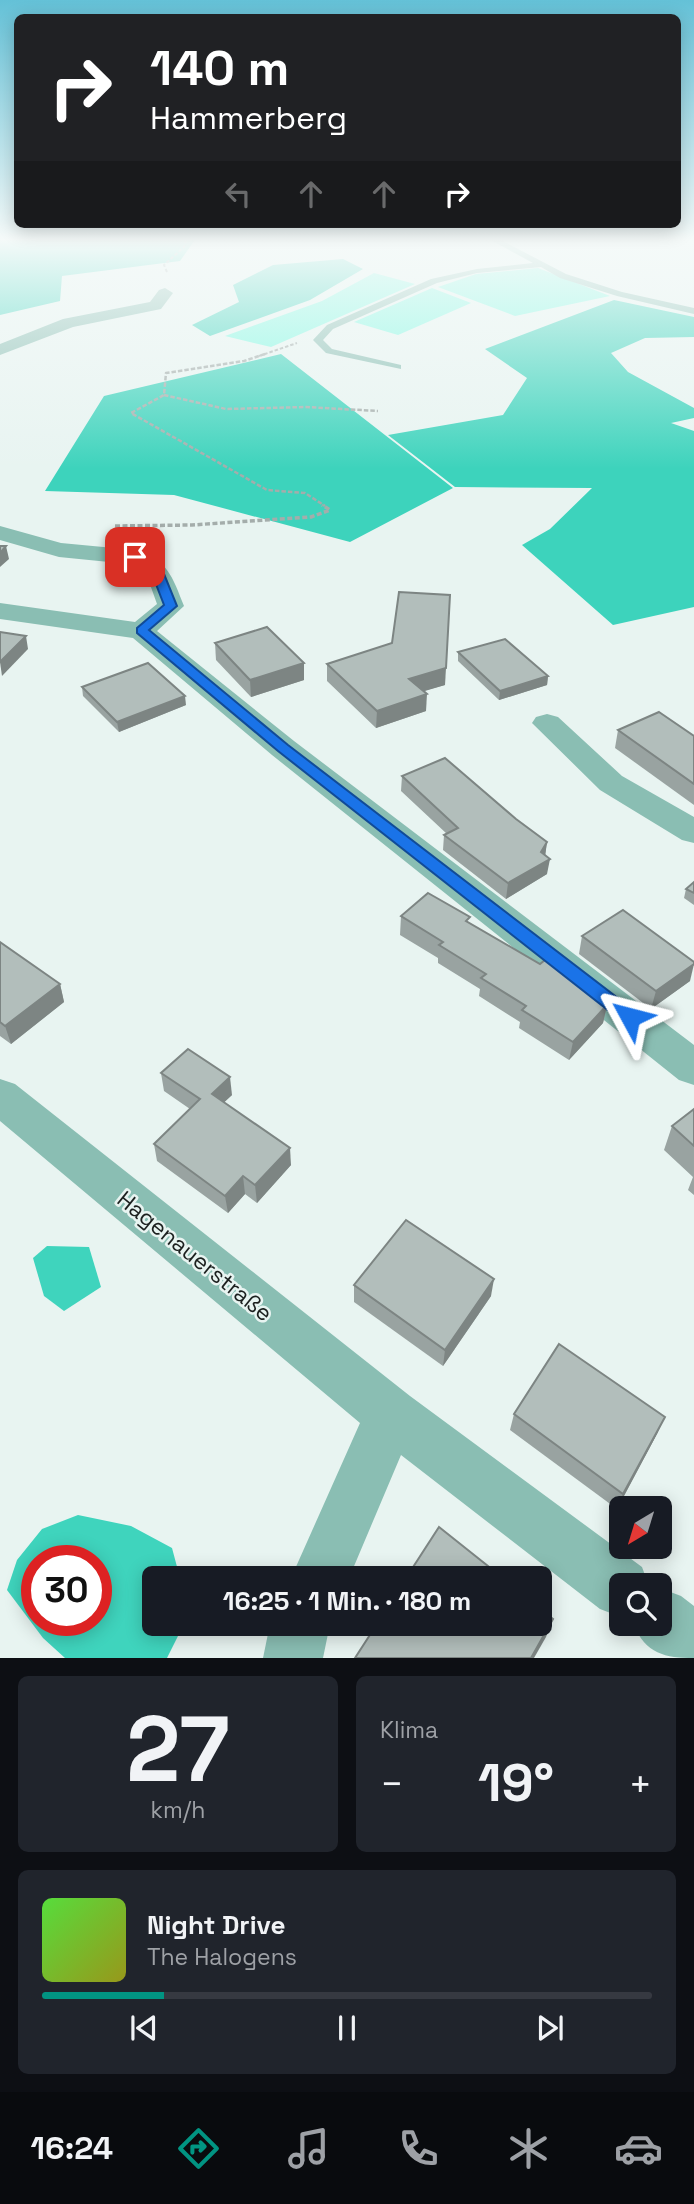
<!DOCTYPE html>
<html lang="de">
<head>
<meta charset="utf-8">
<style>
	:root { --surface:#171b24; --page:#20242c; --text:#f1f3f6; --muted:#9ea1a6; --line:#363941; --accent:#019482 }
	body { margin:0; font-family:"Space Grotesk",sans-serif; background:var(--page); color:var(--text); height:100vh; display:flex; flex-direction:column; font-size:26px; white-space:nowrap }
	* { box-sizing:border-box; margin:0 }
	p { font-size:23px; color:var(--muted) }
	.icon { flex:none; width:38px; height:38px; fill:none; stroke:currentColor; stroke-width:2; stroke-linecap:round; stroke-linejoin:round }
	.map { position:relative; height:1658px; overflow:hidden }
	.sheet { display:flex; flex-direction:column; gap:18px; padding:18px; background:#0d0f14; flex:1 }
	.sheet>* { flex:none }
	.hud { position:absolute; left:14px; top:14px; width:667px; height:214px; border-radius:10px; box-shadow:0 4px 18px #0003; background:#202124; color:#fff; overflow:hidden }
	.needle { width:46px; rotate:218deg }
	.tools { position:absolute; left:609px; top:1496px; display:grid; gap:14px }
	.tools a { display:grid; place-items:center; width:63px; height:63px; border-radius:10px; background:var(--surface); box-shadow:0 4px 18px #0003; font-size:35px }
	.speed { position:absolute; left:21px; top:1545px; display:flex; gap:14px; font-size:35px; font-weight:700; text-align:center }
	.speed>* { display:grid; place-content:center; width:91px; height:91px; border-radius:50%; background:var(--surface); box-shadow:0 4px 18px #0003; line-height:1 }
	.speed .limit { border:10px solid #d22; background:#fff; color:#111 }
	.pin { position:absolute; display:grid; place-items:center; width:60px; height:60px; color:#fff; margin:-30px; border-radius:14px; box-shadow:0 4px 10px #0006 }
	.me { position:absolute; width:77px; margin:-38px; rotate:308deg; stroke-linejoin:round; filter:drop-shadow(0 0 5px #0008) }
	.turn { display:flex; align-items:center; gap:24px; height:147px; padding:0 21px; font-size:32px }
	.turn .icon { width:91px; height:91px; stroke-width:2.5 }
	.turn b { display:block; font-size:49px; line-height:60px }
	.lanes { display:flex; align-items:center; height:66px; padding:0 21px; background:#0003; justify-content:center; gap:35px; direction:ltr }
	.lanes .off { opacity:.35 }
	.big { font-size:52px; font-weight:700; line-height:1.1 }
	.sheet .widget { flex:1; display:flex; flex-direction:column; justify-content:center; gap:10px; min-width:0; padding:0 24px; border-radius:10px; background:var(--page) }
	.sheet .dial { align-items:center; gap:0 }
	.dial b { font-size:91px; line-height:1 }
	.song { display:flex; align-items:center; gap:21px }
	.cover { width:84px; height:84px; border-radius:10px; background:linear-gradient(135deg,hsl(110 70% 55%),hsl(60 70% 35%)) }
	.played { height:7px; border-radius:4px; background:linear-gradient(90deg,var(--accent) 20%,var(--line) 20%) }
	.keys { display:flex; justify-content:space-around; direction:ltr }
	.heat { display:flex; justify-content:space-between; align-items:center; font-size:38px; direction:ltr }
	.sheet .tiles { flex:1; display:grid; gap:18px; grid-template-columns:1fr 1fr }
	.widget:last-child { grid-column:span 2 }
	.trip { position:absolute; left:142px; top:1566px; width:410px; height:70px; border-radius:10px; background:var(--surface); box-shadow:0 4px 18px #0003; font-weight:700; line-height:70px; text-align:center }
	.menu { display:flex; height:112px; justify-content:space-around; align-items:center; background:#090b0e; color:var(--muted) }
	.menu .icon { width:49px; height:49px }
	.menu .current { color:var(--accent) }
	.menu b { font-size:32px; color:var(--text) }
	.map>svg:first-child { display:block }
	.green { fill:#7ff9e2 }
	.forest { fill:#3dd3bc }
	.water { fill:#3fd4bd; fill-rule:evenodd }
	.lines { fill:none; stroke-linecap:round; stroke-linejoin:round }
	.path-far2 { stroke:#a4adab; stroke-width:2; stroke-dasharray:3.5 2; stroke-linecap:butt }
	.path-far1 { stroke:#a4adab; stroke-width:2.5; stroke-dasharray:4.5 2; stroke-linecap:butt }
	.path { stroke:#a4adab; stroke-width:3.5; stroke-dasharray:5 2.5; stroke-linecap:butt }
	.service { fill:#8abeb3; fill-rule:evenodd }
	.minor { fill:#8abeb3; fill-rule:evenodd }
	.wall { fill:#99a3a1 }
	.shaded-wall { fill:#7d8583 }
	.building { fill:#b2bebb; stroke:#7d8583; stroke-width:2 }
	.route { fill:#1a73e8; stroke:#114b97; stroke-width:2 }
	.labels { text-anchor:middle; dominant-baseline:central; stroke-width:5; stroke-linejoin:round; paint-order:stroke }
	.near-street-label { font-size:23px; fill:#1c201f; stroke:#e8f4f1 }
</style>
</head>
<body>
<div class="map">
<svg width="694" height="1658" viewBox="0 0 694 1658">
	<rect width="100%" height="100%" fill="#e8f4f1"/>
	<g class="green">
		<polygon points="538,268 610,296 515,316 438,287 476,274"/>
		<polygon points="374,273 415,284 271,347 225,336 322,301"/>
		<polygon points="432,288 471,303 398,335 354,322"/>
	</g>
	<g class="forest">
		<polygon points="0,237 197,237 180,261 62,276 60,301 0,315"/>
		<polygon points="343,259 363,269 310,300 210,336 192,325 239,302 233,285 273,265"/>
		<polygon points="614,300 694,317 694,337 645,338 611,353 628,372 694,408 694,418 671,423 694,431 694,607 613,625 522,545 550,529 592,488 455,487 388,435 503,415 527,378 485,349"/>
		<polygon points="281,354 453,488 350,542 174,495 45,491 104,396"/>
	</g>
	<g class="water">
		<polygon points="47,1246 89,1247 101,1287 64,1311 44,1296 33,1258"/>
		<path d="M78,1515l53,11 41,22 8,30h-26v46h30l-17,34h-102l-22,-20 -36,-48 10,-30 25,-31zM37,1561h59v59h-59z"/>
	</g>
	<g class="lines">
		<g class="path-far2">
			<polyline points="167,272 164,265 184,247 187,237"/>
			<polyline points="259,356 297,343"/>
		</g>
		<g class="path-far1">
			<polyline points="265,354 244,361 166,373 164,395 131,413 267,490 305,493 325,506"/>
			<polyline points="164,395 226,409 306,407 378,411"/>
		</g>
		<polyline class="path" points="115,526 192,525 311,517 330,510 322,505"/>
		<polygon class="service" points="485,237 495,237 566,274 622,292 694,308 694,314 617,296 560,278 541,267 477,273 437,283 333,329 323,340 332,349 401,365 401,369 326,353 313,340 327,325 431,279 477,269 533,263"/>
		<g class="minor">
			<polygon points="165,288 173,293 161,309 73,327 0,355 0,344 63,319 150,302 159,290"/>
			<path d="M0,526l61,17 74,7c32,8 38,28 49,56l-27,25 137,110 400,304v40l-15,-5 -407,-325 -139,-117 -133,-19v-16l135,19 22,-18 -10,-28 -18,-12 -70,-7 -59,-17z"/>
			<polygon points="547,714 558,717 622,776 694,817 694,843 682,840 600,790 532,723 536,717"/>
			<polygon points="0,1079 15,1084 410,1396 642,1567 649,1586 621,1586 621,1617 600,1609 401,1455 349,1578 291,1578 360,1423 0,1121"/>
			<path d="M660,1588l21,8 13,10v52c-29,0 -48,-4 -61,-34h27z"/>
			<polygon points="270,1624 330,1624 323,1658 263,1658"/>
		</g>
	</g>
	<g class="wall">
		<polygon points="215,643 304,680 251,697 216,660"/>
		<polygon points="458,652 548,676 547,685 499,700 458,661"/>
		<polygon points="327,664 445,685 423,691 426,711 376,728 327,681"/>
		<polygon points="82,687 186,705 119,732 83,696"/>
		<polygon points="618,730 694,736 694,805 615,748"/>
		<polygon points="402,776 516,819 547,842 545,855 547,874 506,899 443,850 444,835 447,834 401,791"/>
		<polygon points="694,882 694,905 684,898 686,889"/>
		<polygon points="401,916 469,923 607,1005 603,1023 569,1060 519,1028 520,1022 479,996 480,989 438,963 438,958 400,935"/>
		<polygon points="582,936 690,981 651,1009 579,954"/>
		<polygon points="0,942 60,984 64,1002 11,1044 0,1036"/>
		<polygon points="161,1073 232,1095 224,1102 291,1165 257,1203 245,1194 228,1213 157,1161 154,1144 190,1109 164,1091"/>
		<polygon points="694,1109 694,1195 688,1190 693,1177 664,1150 672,1126"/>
		<polygon points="354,1285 491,1296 443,1366 354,1302"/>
		<polygon points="514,1414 658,1432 617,1509 510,1430"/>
	</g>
	<g class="shaded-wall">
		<polygon points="6,546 9,559 0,567 0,553"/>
		<polygon points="26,636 28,649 2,676 0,662"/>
		<polygon points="304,663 304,680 251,697 250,680"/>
		<polygon points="446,668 445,685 408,696 409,679"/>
		<polygon points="548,676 547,685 499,700 500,691"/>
		<polygon points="427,694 426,711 376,728 377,711"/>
		<polygon points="185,696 186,705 119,732 117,722"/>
		<polygon points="547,842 545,857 550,859 547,874 506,899 508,883 541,852"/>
		<polygon points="694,964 690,981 651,1009 656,991"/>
		<polygon points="60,984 64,1002 11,1044 5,1026"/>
		<polygon points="607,1005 603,1023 569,1060 573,1042"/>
		<polygon points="230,1077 232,1095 214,1112 212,1094"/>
		<polygon points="290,1148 291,1165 257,1203 255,1185"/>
		<polygon points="243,1176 245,1194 228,1213 225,1196"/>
		<polygon points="494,1279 491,1296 443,1366 445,1350"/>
		<polygon points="665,1417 658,1432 617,1509 623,1494"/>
		<polygon points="553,1619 546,1637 534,1658 531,1658"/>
	</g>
	<g class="building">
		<polygon points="0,546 6,546 0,553"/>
		<polygon points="399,592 450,595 446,668 409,679 427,694 377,711 327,664 392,643"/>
		<polygon points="267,627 304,663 250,680 215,643"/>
		<polygon points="0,632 26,636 0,662"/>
		<polygon points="505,639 548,676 500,691 458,652"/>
		<polygon points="148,663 185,696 117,722 82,687"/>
		<polygon points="659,712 694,736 694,784 618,730"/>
		<polygon points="445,758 516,819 547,842 541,852 550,859 508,883 444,835 458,828 402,776"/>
		<polygon points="694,882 694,893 686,889"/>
		<polygon points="428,893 470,917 466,921 540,964 545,960 564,971 607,1005 573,1042 522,1010 526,1006 481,978 486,974 439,945 443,942 401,916"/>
		<polygon points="623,910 694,962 694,964 656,991 582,936"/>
		<polygon points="0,942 60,984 5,1026 0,1022"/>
		<polygon points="188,1049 230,1077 212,1094 290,1148 255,1185 243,1176 225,1196 154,1144 200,1099 161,1073"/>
		<polygon points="694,1109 694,1146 672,1126"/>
		<polygon points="406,1220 494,1279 445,1350 354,1285"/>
		<polygon points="559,1344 665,1417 623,1494 514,1414"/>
		<polygon points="439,1527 503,1578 406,1578"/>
		<polygon points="539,1608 553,1619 531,1658 355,1658 377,1624 539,1624"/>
	</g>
	<linearGradient id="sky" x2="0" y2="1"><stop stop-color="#64c1d7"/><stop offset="0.51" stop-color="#f5faf9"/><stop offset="1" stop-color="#f5faf9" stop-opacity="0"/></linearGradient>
	<rect width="694" height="469" fill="url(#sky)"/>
	<polygon class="route" points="135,553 162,569 177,606 149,630 288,745 636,1012 639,1017 636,1022 630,1025 623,1022 278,751 137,633 137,628 164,605 152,574 129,557"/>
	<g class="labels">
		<g class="near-street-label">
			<text transform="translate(195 1256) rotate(39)">Hagenauerstraße</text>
		</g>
	</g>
</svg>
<div class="tools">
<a><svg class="needle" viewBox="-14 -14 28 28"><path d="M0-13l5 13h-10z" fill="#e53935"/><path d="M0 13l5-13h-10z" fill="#9ea1a6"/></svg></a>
<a><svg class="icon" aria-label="search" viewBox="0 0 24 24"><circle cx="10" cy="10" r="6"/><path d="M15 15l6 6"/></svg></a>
</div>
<div class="speed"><div class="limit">30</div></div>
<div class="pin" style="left:135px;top:557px;background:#d93025"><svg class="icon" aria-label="arrive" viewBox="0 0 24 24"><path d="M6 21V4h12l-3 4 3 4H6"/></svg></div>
<svg class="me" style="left:630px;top:1017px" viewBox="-20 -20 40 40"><path d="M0-17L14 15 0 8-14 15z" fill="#1a73e8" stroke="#fff" stroke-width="4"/></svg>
<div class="trip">16:25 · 1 Min. · 180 m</div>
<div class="hud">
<div class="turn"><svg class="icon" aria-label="right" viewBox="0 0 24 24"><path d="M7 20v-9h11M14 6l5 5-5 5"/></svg><div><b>140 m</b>Hammerberg</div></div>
<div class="lanes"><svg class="icon off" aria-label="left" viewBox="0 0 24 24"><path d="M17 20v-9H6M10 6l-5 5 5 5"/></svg><svg class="icon off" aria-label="ahead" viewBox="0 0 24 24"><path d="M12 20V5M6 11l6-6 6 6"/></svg><svg class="icon off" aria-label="ahead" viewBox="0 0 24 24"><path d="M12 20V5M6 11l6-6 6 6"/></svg><svg class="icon" aria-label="right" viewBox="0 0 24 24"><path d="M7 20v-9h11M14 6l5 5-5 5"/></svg></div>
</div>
</div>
<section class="sheet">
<div class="tiles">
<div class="widget dial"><b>27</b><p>km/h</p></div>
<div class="widget"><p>Klima</p>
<div class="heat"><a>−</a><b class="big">19°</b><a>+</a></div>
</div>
<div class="widget">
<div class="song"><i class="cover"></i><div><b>Night Drive</b><p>The Halogens</p></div></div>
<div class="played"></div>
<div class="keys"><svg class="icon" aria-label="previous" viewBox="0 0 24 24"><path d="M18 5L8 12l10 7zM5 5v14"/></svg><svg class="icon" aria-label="pause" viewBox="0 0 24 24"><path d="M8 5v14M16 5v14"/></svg><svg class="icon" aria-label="next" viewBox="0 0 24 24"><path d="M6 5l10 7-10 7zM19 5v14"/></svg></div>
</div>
</div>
</section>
<nav class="menu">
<b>16:24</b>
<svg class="icon current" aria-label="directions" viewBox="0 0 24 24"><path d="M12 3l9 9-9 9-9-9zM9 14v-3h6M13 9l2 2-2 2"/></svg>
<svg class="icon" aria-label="music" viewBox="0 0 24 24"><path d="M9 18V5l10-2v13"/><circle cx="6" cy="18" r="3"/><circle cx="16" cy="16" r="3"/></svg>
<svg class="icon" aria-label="phone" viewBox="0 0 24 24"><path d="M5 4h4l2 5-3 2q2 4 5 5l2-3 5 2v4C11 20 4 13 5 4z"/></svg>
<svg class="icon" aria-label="climate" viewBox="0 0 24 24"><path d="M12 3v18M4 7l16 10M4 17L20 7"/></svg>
<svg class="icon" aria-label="car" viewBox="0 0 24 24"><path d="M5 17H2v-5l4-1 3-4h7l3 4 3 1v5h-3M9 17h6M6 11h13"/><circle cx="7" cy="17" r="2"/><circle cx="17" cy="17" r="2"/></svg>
</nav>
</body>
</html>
